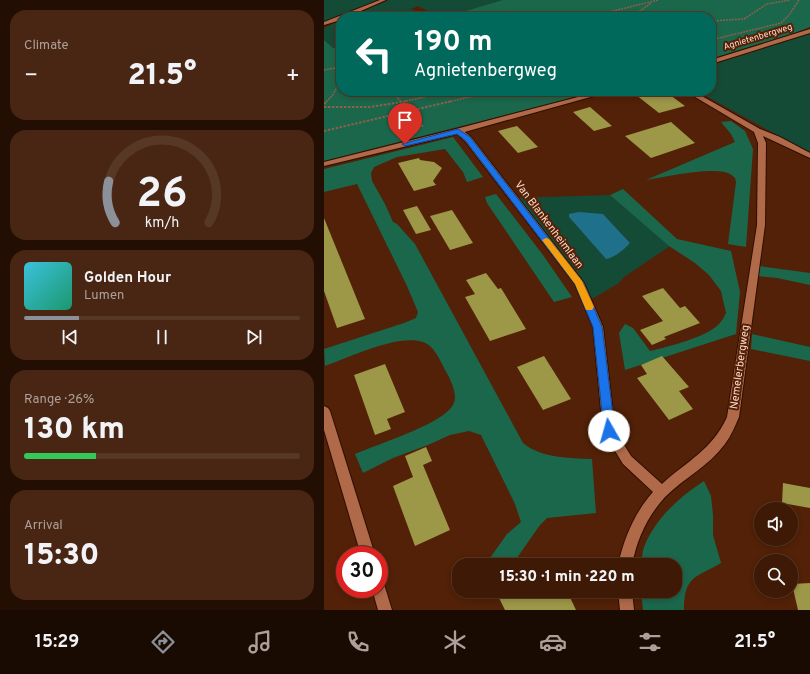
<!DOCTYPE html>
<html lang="en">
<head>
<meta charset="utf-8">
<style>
	:root { --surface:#3e1905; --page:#492613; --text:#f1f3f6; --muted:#ada09a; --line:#573827; --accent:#8c9099 }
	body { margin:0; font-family:Overpass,sans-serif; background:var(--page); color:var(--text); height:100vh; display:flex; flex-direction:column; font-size:15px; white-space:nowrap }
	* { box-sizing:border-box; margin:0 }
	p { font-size:13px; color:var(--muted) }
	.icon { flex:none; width:22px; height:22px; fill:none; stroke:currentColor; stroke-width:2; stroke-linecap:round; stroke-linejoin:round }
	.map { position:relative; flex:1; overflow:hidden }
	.drawer { display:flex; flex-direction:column; gap:10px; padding:10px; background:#220e03; width:324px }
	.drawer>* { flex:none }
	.hud { position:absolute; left:12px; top:12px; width:380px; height:84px; border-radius:16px; box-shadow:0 2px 6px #0003,0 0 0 1px var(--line); background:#00695c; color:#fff; overflow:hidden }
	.fabs { position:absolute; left:430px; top:502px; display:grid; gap:8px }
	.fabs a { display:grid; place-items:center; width:44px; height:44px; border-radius:50%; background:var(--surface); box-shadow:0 2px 6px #0003,0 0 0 1px var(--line); font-size:20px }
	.speed { position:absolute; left:12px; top:546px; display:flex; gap:8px; font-size:20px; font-weight:700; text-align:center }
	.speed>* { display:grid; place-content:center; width:52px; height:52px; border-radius:50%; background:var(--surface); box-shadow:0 2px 6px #0003,0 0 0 1px var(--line); line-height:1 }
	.speed .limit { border:6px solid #d22; background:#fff; color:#111 }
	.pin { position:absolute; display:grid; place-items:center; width:34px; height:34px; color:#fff; margin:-41px -17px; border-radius:50% 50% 50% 0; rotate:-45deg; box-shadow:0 0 4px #0007 }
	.pin .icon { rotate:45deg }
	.me { position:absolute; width:44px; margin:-22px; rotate:353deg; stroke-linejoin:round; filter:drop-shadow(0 0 3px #0008) }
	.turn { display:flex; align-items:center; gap:14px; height:84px; padding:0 12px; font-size:18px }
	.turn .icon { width:52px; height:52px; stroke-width:2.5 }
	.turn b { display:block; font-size:28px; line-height:34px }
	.big { font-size:30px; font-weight:800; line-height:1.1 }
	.drawer .tile { flex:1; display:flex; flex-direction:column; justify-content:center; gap:6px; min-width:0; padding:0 14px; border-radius:16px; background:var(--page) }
	.drawer .dial { align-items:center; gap:0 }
	.dial svg { height:104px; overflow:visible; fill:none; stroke:var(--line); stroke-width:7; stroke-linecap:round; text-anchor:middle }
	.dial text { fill:var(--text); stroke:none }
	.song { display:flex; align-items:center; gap:12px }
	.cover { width:48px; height:48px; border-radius:6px; background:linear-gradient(135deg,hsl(190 70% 55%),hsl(160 70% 35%)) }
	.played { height:4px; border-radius:2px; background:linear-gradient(90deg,var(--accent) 20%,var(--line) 20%) }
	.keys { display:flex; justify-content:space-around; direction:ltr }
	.heat { display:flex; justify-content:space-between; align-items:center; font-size:22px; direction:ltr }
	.charge { height:6px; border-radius:3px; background:linear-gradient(90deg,#34c759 26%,var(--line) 0) }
	.trip { position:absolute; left:128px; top:558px; width:230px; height:40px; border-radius:16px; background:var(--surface); box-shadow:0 2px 6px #0003,0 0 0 1px var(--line); font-weight:800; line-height:40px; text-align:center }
	.tab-bar { display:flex; height:64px; justify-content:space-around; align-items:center; background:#190a02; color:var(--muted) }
	.tab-bar .icon { width:28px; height:28px }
	.tab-bar .current { color:var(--accent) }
	.tab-bar b { font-size:18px; color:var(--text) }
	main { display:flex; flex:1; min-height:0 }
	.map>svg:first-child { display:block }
	.green { fill:#144b37; fill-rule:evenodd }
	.forest { fill:#1b674c }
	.water { fill:#1f708a }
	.building { fill:#9d9748 }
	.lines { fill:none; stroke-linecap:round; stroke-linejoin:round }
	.service-casing { stroke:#2f0e00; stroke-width:2 }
	.minor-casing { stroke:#2f0e00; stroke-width:2 }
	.tertiary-casing { stroke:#2f0e00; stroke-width:2 }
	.path-far1 { stroke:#8e604a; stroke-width:1.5; stroke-dasharray:2 1; stroke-linecap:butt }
	.path { stroke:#8e604a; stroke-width:2; stroke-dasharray:2.5 1.5; stroke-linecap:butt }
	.service { fill:#b06a4a; fill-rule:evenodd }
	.minor { fill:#b06a4a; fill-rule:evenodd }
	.tertiary { fill:#b06a4a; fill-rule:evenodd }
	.route { fill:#1a73e8; stroke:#114b97 }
	.slow { fill:#f59e0b }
	.labels { text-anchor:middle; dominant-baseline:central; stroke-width:4; stroke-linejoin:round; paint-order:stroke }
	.far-street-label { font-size:9px; fill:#ffd7c6; stroke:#522107 }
	.street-label { font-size:11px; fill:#ffd7c6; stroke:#522107 }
</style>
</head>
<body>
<main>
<section class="drawer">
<div class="tile"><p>Climate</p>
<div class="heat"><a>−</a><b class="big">21.5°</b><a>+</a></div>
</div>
<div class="tile dial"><svg viewBox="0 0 100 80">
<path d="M14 69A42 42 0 1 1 86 69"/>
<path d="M14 69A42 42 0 0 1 9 37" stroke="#8c9099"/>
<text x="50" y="56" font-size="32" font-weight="700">26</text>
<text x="50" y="72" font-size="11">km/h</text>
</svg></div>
<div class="tile">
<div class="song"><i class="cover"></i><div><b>Golden Hour</b><p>Lumen</p></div></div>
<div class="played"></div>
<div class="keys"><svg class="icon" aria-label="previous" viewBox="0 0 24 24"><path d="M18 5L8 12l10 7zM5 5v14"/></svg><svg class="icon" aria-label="pause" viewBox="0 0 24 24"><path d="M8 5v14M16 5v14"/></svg><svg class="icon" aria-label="next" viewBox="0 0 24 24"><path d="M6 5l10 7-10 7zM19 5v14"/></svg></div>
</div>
<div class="tile"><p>Range · 26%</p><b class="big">130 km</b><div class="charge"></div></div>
<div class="tile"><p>Arrival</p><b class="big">15:30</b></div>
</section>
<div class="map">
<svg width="486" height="610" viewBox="0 0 486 610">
	<rect width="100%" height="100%" fill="#522107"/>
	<g class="green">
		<polygon points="0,0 56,0 0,22"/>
		<polygon points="65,0 180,0 121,17 115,17 94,6 87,9 103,17 24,17"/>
		<polygon points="17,20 17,46 9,48 0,40 0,28"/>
		<polygon points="486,34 486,153 373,91 387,91 387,65"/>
		<path d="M286,195l60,51 -46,31 -5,6 -29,17 -78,-102zM245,214h34l27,29c-5,6 -16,15 -24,16l-37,-42z"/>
	</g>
	<g class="forest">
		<polygon points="179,0 486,0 486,27 471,33 387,59 387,17 121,17"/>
		<polygon points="0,40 9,48 17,46 17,91 275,91 0,161"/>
		<path d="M407,121l14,10 8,18 -7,98 -18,-3 8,-62 -1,-4c-2,-2 -4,-4 -7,-5 -19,-6 -61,4 -82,7l89,-38 -4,-8 -10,-12z"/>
		<path d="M129,137l30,40 -16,5 -4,-10 -18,-23 -48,8 -23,10 -3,6 1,8 13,23 8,18 4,2 18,20 108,199c18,15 46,15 69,16l4,54 -49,5 -7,7 -28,40h-27l22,-31 14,-12 -6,-18 -34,-69 -12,-4 -19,4 -22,10 -35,13 -30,15 -8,-19c23,-10 81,-28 96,-46 8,-9 2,-22 -2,-31 -6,-10 -11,-24 -19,-31 -22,-18 -81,12 -105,20l-1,-17 80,-26 12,-5 2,-6 -11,-26 -50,-102 -33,8v-23z"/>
		<path d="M299,189l54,50 54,12 9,41 -4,42 -111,36 -6,-37 6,-9 8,4 17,23c17,-4 57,-14 69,-27 3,-3 5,-7 7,-11l-5,-22 -12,-16 -14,-12 -26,-17 -59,-51z"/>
		<polygon points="172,194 219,255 248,297 230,302 163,203 161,197"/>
		<polygon points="435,266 486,273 486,285 453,278 433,276"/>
		<polygon points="428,334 486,347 486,361 427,349"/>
		<path d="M380,481l7,15 2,19v20l8,28c-26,15 -37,13 -37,47h-41l-2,-19h34v-26h-34c1,-6 1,-13 3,-18 11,-28 35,-50 60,-66z"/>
	</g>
	<path class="water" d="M255,212l24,2 27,29c-5,6 -16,15 -24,16l-37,-42v-3z"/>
	<g class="building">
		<polygon points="307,91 334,91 341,97 346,95 361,106 335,113"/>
		<polygon points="266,107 288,126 270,131 249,112"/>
		<polygon points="347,122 371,143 327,158 301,136"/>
		<polygon points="193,126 214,147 194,153 174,131"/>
		<polygon points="95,158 96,160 110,162 118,168 109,181 112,185 90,191 74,163"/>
		<polygon points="93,206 107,230 92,234 79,210"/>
		<polygon points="128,210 149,243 126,250 106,216"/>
		<polygon points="0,218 41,319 13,328 0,291"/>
		<polygon points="162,273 174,289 177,288 202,329 166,341 141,297 151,294 142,280"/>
		<polygon points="339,288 356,308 361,306 376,323 340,337 342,339 328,345 316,330 339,321 318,296"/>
		<polygon points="220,356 247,399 219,410 193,367"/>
		<polygon points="338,356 365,387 355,391 369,409 345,420 313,378 323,374 317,365"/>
		<polygon points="61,364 81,412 63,419 67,429 51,435 30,375"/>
		<polygon points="102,447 108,461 99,465 126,530 91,546 69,486 89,477 81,456"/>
		<polygon points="459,483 486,488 486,508 458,503"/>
		<polygon points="486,583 486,610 474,610 468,584"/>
		<polygon points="189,591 243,591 252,610 181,610 175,598"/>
	</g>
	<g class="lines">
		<g class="service-casing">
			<polygon id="service" points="56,0 62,0 23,17 17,17 17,20 0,25 0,22"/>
		</g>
		<g class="minor-casing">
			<g id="minor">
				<path d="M361,91h8l67,38 20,8 30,16v5l-47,-22 3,7 -1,82 -26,192c-4,9 -8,19 -14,27 -16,22 -41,34 -60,53 -18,20 -28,42 -33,68h-14c6,-27 17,-53 35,-73l-30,-28 -20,-33 -10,-104 -18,-43 -110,-143 -11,-10 1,-2h6l10,8 113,146 19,44 12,103 16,26 31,28c25,-23 50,-34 65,-67l30,-192 1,-82 -4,-11z"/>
				<polygon points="0,406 4,408 6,411 51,555 37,555 0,430"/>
				<polygon points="55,582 60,584 68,610 54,610 48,589 55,589"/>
				<polygon points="294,591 308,591 310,610 296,610"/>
			</g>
		</g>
		<g class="tertiary-casing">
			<g id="tertiary">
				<polygon points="486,29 486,33 387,64 387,60"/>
				<polygon points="277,91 288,91 137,133 0,166 0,162 132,129"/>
			</g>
		</g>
		<g class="path-far1">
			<polyline points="265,17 334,0"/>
			<polyline points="308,17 327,3"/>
			<polyline points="387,21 420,19 443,4 466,0"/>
			<polyline points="387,40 457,23 465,15 475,0"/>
			<polyline points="0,70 17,67"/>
			<polyline points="68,91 77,102"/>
			<polyline points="2,102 8,96 17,80"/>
			<polyline points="79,102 124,91"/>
			<polyline points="124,102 170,91"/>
		</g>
		<g class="path">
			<polyline points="76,101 100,128"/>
			<polyline points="0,104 3,101"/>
			<polyline points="0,107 46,107 84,101"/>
			<polyline points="0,131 128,101"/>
		</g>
		<use href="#service" class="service"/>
		<use href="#minor" class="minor"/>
		<use href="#tertiary" class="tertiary"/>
	</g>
	<polygon class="route" points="134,129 146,137 259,283 278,327 291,431 289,434 285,436 282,434 280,431 269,327 251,284 141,140 133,134 81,146 78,144"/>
	<polygon class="slow" points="222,238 225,239 258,281 270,307 268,310 262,310 251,284 218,240"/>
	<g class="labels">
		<g class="far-street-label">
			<text transform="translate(434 37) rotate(-17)">Agnietenbergweg</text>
		</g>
		<g class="street-label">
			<text transform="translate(225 225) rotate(53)">Van Blankenheimlaan</text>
			<text transform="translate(416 367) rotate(-82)">Nemelerbergweg</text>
		</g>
	</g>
</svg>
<div class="fabs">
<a><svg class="icon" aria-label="sound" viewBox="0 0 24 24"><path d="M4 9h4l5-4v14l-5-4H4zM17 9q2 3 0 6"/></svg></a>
<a><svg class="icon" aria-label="search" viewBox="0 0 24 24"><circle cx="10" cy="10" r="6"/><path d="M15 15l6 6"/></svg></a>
</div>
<div class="speed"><div class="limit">30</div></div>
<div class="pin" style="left:81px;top:144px;background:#d93025"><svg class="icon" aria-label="arrive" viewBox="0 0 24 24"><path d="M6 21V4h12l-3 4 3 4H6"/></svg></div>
<svg class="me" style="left:285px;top:431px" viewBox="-20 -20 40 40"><circle r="19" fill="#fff"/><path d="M0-13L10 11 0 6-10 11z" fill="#1a73e8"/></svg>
<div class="trip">15:30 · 1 min · 220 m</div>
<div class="hud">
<div class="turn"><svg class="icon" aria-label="left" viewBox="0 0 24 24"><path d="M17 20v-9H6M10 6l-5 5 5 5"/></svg><div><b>190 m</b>Agnietenbergweg</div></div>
</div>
</div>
</main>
<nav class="tab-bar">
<b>15:29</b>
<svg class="icon current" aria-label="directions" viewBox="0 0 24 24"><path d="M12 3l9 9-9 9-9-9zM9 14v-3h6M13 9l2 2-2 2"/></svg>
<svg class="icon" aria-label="music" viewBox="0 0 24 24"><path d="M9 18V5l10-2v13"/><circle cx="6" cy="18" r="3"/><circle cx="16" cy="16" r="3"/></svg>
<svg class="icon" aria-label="phone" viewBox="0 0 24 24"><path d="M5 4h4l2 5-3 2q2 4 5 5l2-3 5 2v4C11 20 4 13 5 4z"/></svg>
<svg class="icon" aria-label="climate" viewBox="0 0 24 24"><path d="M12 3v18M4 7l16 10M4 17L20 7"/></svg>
<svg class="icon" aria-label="car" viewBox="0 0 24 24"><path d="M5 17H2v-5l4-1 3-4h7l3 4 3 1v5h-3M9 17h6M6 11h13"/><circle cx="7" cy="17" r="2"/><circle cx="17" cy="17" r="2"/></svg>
<svg class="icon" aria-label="filters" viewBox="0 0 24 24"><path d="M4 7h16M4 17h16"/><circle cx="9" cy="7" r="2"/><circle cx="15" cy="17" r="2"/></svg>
<b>21.5°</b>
</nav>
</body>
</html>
